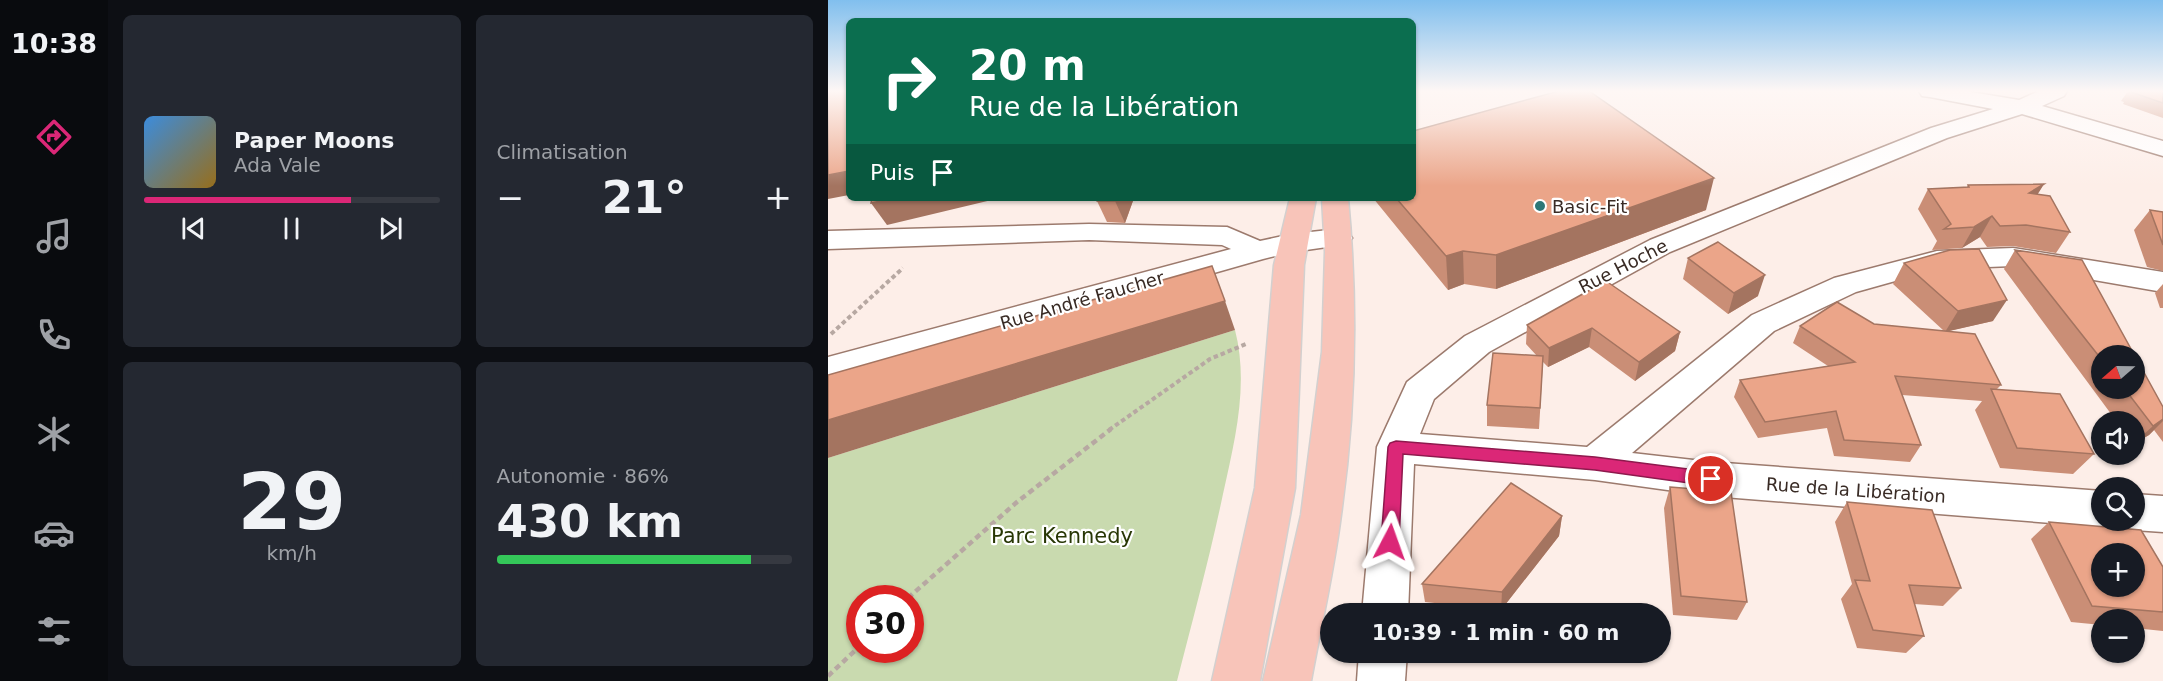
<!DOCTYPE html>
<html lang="fr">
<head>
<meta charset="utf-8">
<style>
	:root { --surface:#171b24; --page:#242831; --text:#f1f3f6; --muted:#9ea1a6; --line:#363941; --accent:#db2777 }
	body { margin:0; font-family:"DejaVu Sans",sans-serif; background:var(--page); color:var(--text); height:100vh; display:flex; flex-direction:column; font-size:22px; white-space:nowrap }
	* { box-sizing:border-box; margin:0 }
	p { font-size:20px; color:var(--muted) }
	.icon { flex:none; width:33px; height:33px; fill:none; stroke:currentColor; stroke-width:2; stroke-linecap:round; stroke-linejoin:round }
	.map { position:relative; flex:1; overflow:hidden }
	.panel { display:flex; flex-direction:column; gap:15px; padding:15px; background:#0d0f14; width:720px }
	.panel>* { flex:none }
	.banner { position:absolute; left:18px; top:18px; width:570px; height:183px; border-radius:9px; box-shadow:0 2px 4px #0004; background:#0b6e4f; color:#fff; overflow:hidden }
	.needle { width:39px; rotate:250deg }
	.tools { position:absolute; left:1263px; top:345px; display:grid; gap:12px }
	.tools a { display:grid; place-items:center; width:54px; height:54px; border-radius:50%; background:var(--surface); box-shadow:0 2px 4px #0004; font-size:30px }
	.speed { position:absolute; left:18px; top:585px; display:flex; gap:12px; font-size:30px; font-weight:700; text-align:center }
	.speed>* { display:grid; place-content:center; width:78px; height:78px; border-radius:50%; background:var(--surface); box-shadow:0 2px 4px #0004; line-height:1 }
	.speed .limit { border:9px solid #d22; background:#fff; color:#111 }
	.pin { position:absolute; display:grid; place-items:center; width:51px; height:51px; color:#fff; margin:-26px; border:3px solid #fff; border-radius:50%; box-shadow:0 2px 6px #0007 }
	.me { position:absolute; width:66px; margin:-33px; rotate:4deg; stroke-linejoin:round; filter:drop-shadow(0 0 4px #0008) }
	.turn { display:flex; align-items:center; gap:21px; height:126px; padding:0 24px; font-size:27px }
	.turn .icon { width:78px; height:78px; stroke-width:2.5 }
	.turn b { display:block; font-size:42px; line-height:51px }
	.then { display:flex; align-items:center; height:57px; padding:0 24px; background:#0003; gap:12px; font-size:22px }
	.big { font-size:45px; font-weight:700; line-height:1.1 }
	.panel .card { flex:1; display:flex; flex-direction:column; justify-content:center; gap:9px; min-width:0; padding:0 21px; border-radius:9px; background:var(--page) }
	.panel .dial { align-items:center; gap:0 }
	.dial b { font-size:78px; line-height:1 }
	.song { display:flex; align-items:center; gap:18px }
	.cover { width:72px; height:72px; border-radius:9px; background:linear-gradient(135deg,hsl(210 70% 55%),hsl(40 70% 35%)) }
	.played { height:6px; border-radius:3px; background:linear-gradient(90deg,var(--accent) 70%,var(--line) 70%) }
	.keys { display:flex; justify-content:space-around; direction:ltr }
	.heat { display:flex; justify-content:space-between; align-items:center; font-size:33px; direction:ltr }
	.charge { height:9px; border-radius:4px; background:linear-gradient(90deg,#34c759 86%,var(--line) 0) }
	.panel .tiles { flex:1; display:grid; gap:15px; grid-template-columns:repeat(2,1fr) }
	.trip { position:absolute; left:492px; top:603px; width:351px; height:60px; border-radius:30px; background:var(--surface); box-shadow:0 2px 4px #0004; font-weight:700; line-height:60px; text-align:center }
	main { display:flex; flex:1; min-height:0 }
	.dock { display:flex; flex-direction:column; width:108px; justify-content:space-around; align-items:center; background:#090b0e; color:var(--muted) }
	.dock .icon { width:42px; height:42px }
	.dock .active { color:var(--accent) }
	.dock b { font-size:27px; color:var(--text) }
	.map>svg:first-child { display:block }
	.green { fill:#c9daaf; fill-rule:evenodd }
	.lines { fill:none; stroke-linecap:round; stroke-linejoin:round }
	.minor-casing { stroke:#9c7a6d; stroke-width:3 }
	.major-casing { stroke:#d3d0cf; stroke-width:3 }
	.path-far1 { stroke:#b7a8a2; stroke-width:4; stroke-dasharray:4.5 3; stroke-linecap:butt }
	.path { stroke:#b7a8a2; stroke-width:4.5; stroke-dasharray:6 4; stroke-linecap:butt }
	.minor { fill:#fff; fill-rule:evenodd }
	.major { fill:#f8c4b9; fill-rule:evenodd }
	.wall { fill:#ca8e76; fill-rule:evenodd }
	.shaded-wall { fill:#a47460 }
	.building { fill:#eba589; stroke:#a47460; stroke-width:1.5; fill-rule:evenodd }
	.route { fill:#db2777; stroke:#8e194d; stroke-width:1.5 }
	.poi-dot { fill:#2d7778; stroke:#fff; stroke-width:2 }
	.labels { text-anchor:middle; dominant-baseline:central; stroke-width:4.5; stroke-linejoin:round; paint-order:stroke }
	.poi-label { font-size:18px; fill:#392b25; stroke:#fff; text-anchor:start }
	.street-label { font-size:18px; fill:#392b25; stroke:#fff }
	.near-park-label { font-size:21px; fill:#283705; stroke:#fff }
</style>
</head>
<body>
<main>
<nav class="dock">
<b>10:38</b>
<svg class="icon active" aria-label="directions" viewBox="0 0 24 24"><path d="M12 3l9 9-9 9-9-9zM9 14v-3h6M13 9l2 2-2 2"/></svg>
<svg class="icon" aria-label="music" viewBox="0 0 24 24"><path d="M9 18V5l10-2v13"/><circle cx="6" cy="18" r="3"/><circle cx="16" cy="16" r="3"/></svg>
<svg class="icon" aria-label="phone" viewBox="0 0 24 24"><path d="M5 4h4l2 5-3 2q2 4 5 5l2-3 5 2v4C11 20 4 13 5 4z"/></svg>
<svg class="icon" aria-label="climate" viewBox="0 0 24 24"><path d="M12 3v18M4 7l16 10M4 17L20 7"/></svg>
<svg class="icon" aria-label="car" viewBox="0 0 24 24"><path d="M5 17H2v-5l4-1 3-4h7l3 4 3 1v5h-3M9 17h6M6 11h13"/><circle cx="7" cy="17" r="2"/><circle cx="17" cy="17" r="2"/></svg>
<svg class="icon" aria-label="filters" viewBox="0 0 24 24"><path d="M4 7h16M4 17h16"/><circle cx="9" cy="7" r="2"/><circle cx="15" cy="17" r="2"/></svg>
</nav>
<section class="panel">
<div class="tiles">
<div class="card">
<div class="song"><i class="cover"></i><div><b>Paper Moons</b><p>Ada Vale</p></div></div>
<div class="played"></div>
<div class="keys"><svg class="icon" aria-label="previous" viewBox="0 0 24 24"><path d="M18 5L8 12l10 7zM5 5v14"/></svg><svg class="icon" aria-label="pause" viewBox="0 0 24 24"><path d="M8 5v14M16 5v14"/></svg><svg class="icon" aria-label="next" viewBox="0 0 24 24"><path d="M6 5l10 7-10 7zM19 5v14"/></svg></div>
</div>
<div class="card"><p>Climatisation</p>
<div class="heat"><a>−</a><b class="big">21°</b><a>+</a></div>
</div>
<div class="card dial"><b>29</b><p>km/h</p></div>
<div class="card"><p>Autonomie · 86%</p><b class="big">430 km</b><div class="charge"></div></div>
</div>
</section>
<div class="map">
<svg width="1335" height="681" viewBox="0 0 1335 681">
	<rect width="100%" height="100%" fill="#fdeee8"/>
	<path class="green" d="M407,330c14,54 0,110 -12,164 -13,62 -30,125 -46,187h-349v-223zM32,598h50v52h-50z"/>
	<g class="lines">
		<g class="minor-casing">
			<g id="minor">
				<polygon points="1091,91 1137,91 1191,100 1211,91 1239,91 1236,96 1214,106 1335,141 1335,156 1194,114 1119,138 842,252 661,352 606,399 592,434 759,447 924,315 1006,278 1109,251 1185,248 1335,272 1335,292 1185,266 1110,269 1028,292 946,331 804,453 883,462 1274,491 1274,520 1288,522 1274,527 883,496 767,480 586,464 580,614 534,614 549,447 579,382 637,336 822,240 1103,128 1165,109 1102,97 1094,96"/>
				<polygon points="261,224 399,227 432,241 464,234 510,229 520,232 524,238 520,244 464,252 435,259 0,383 0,357 403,249 394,245 261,240 0,249 0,231"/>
				<polygon points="1306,494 1335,496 1335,532 1306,530 1292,525 1290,520 1306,520"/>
				<polygon points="531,652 579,652 577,681 529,681"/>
			</g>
		</g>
		<g class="major-casing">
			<g id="major">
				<polygon points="462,198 488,198 476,265 467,488 432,681 384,681 427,488 446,265"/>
				<path d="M494,198h26c10,106 8,212 -7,317 -7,56 -20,111 -30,166h-48l38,-166 21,-163 3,-100z"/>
			</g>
		</g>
		<g class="path-far1">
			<polyline points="3,334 75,268"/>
			<polyline points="281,430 382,359 418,344"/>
		</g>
		<g class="path">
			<polyline points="80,598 189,502 283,429"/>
			<polyline points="0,676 32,646"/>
		</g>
		<use href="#minor" class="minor"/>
		<use href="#major" class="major"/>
	</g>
	<g class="wall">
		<polygon points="1300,91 1335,91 1335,118 1295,104 1296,102 1293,101"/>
		<polygon points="1216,184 1209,194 1242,232 1228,253 1185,246 1159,247 1152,237 1134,248 1104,250 1109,241 1090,209 1100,189 1139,187 1140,185"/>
		<polygon points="306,198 297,223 279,222 269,201"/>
		<polygon points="545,198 585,198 878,210 668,289 636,284 620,290"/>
		<polygon points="1322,210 1335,212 1335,271 1319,267 1306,230"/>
		<path d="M1187,250l148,157v35l-9,-12 -5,5 -15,9v-22h-17l-113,-153zM1274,356l32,32h-32z"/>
		<polygon points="860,258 930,296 900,314 855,279"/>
		<polygon points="1076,263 1165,321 1120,331 1173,385 1169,389 1266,454 1245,474 1172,468 1147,410 1154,401 1074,395 1093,445 1082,462 1006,456 999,428 930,438 906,397 912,380 1000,366 965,343 972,326 1046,324 1116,331 1065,284"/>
		<polygon points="1335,284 1335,308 1332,308 1327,293"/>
		<polygon points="699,325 852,332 847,351 807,381 761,347 720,367 715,362 711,429 659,426 659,405 709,356 698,344"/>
		<polygon points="842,487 919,602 909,620 845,615 836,508"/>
		<polygon points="1019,502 1133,588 1115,606 1086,604 1096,636 1078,653 1029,648 1013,599 1024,584 1007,522"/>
		<polygon points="734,516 731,536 673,610 597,602 594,584"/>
		<polygon points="1221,522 1335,567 1335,631 1306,628 1306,620 1274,620 1274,625 1243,622 1203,539"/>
	</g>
	<g class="shaded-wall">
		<polygon points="21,171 21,195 0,199 0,175"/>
		<polygon points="886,178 878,210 668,289 668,255"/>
		<polygon points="1216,184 1203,205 1201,193"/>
		<polygon points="67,198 172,198 59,225 43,203"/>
		<polygon points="289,198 306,198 297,223 287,201"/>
		<polygon points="1164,216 1152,237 1134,248 1146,227"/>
		<polygon points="635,251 636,284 620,290 618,256"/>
		<polygon points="937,275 930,296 900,314 906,293"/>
		<polygon points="1179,300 1165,321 1117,332 1130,311"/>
		<polygon points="397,301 407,330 0,458 0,420"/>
		<polygon points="764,328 761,347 720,367 721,348"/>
		<polygon points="852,332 847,351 807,381 811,362"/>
		<polygon points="1335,419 1335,421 1321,435 1306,443 1325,426"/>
		<polygon points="734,516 731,536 673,610 674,592"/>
	</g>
	<g class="building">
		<polygon points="0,91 21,91 21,171 0,175"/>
		<polygon points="731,91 761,91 886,178 668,255 635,251 618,256 568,198 585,198 585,131"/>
		<polygon points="1305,91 1335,91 1335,103 1303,92"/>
		<polygon points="1216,184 1201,193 1222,196 1242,232 1198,225 1172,226 1164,216 1146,227 1116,229 1123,224 1100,189 1141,187 1140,185"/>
		<polygon points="44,198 67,198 43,203"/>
		<polygon points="268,198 289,198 287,201 269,201"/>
		<polygon points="1322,210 1335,212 1335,245"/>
		<polygon points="890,242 937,275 906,293 860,258"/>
		<polygon points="1151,249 1179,300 1130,311 1076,263 1122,250"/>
		<polygon points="1187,250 1254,260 1335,407 1335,419 1325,426 1296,388 1306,388 1306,356 1274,356 1274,360"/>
		<polygon points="384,266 397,301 0,420 0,375"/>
		<polygon points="778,281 852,332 811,362 764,328 721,348 699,325"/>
		<polygon points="1009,302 1046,324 1147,334 1173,385 1067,376 1093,445 1016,440 1008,411 937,422 912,380 1027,362 972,326"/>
		<polygon points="665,353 715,356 712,408 659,405"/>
		<polygon points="1163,389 1232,394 1266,454 1189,448"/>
		<polygon points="683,483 734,516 674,592 594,584"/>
		<polygon points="842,487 903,492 919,602 853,596"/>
		<polygon points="1019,502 1104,510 1133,588 1081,585 1096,636 1045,630 1027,580 1042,581"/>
		<path d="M1221,522l92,8 22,37v45l-71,-6zM1274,554h32v32h-32z"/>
	</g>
	<linearGradient id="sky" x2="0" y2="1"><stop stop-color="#81bfee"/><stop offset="0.49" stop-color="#fef7f5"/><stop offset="1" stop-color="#fef7f5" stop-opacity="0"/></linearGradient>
	<rect width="1335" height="186" fill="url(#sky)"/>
	<polygon class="route" points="568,441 767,457 883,472 888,474 891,479 888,484 883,486 767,470 575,454 571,542 568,548 562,550 556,548 553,542 560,447 562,443"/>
	<circle class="poi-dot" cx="712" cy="206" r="6"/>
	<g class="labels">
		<g class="poi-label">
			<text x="724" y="206">Basic-Fit</text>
		</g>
		<g class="street-label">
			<text transform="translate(795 266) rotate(-27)">Rue Hoche</text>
			<text transform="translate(254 300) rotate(-16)">Rue André Faucher</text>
			<text transform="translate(1028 490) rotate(4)">Rue de la Libération</text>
		</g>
		<g class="near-park-label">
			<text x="234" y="536">Parc Kennedy</text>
		</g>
	</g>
</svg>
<div class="tools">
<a><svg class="needle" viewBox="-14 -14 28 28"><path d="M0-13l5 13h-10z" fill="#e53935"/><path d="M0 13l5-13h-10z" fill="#9ea1a6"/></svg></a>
<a><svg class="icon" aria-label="sound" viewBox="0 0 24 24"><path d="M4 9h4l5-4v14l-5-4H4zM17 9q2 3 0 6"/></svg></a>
<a><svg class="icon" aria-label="search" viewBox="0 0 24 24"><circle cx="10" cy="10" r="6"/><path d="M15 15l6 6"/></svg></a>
<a>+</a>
<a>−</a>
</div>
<div class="speed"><div class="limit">30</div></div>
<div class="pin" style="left:883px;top:479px;background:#d93025"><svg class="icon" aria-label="arrive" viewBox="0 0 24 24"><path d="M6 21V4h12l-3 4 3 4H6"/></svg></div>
<svg class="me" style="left:562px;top:542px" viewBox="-20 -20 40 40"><path d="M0-17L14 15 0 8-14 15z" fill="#db2777" stroke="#fff" stroke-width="4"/></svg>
<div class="trip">10:39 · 1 min · 60 m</div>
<div class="banner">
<div class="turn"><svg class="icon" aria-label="right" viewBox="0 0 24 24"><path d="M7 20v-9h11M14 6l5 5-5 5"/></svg><div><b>20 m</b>Rue de la Libération</div></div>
<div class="then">Puis<svg class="icon" aria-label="arrive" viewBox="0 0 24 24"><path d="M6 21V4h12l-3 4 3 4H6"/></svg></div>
</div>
</div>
</main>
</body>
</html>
